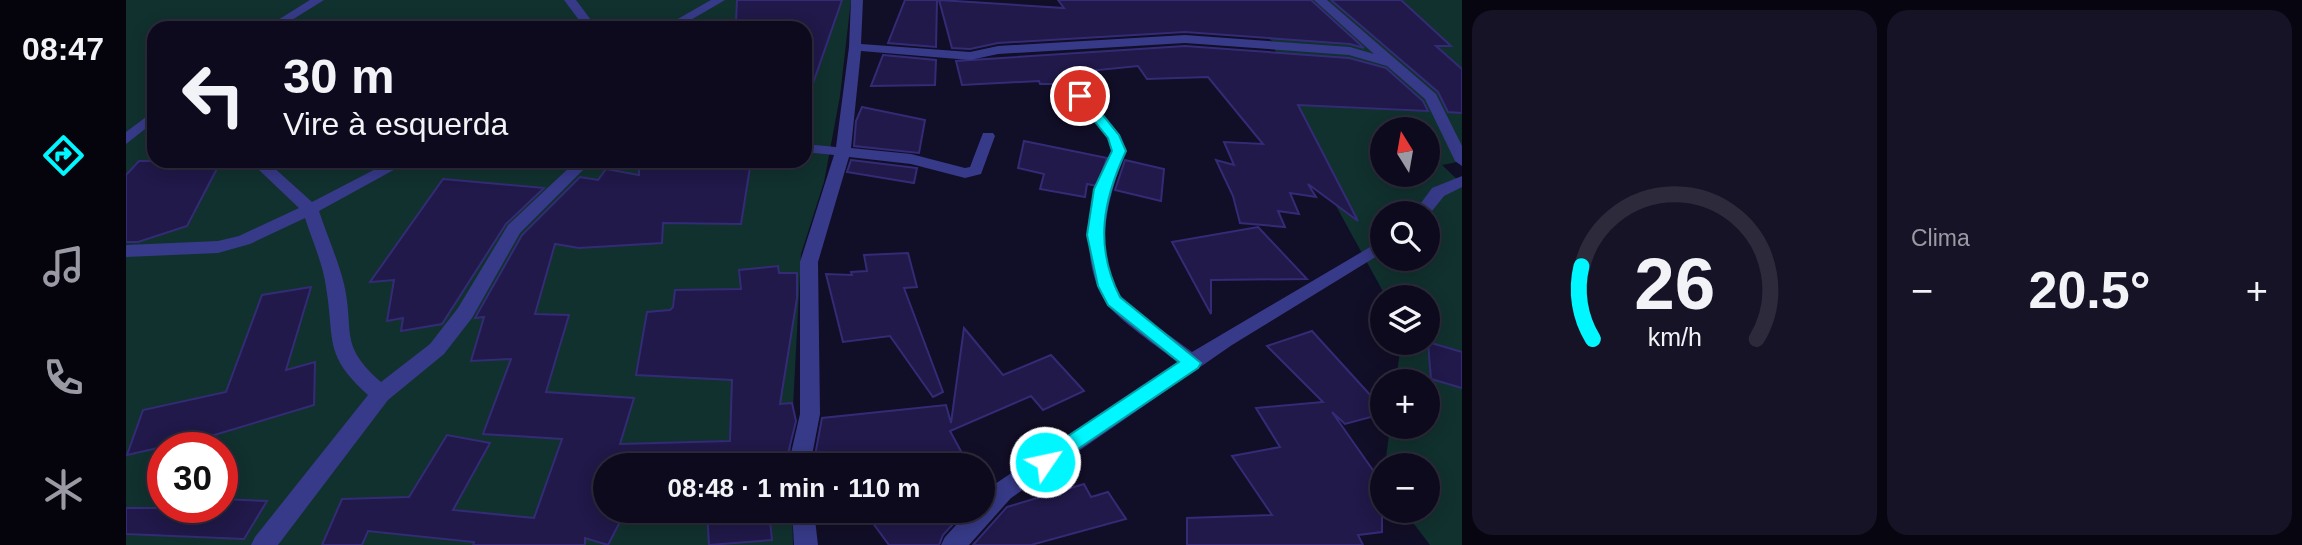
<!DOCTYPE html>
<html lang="pt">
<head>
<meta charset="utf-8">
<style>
	:root { --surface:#0d0a1d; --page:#161326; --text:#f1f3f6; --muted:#9a9aa4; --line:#2d2b3b; --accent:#00f7ff }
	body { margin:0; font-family:Helvetica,sans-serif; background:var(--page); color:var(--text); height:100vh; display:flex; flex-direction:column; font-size:26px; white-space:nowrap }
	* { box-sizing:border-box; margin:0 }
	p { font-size:23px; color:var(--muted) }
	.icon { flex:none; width:38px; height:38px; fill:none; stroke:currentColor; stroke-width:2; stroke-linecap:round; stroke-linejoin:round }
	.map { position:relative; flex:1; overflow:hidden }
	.drawer { display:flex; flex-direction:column; gap:10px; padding:10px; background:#070610; width:840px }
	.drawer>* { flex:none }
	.guide { position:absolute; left:21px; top:21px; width:665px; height:147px; border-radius:21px; box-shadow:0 4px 18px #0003,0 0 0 2px var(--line); background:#0d0a1d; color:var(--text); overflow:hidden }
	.needle { width:46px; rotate:349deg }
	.tools { position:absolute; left:1244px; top:117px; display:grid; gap:14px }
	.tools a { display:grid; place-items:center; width:70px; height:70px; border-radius:50%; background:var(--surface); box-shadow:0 4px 18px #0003,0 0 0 2px var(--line); font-size:35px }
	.speed { position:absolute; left:21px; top:432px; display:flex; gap:14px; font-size:35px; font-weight:700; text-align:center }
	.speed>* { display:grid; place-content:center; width:91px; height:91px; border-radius:50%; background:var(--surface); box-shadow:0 4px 18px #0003,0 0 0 2px var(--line); line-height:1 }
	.speed .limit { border:10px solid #d22; background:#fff; color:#111 }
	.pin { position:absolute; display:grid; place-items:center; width:60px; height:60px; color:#fff; margin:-30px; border:4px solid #fff; border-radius:50%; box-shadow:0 2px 7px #0007 }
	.me { position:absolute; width:77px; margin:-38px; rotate:56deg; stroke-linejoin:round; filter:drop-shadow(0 0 5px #0008) }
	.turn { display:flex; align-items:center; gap:24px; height:147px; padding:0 21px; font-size:32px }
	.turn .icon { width:91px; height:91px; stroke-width:2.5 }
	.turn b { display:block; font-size:49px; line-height:60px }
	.big { font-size:52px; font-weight:700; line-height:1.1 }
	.drawer .widget { flex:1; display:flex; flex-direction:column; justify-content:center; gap:10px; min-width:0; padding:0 24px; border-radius:21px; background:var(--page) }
	.drawer .dial { align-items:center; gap:0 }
	.dial svg { height:182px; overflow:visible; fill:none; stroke:var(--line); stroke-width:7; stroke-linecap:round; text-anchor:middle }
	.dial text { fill:var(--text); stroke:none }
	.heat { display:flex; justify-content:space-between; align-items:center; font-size:38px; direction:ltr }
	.drawer .tiles { flex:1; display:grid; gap:10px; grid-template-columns:repeat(2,1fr) }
	.trip { position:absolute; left:467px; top:453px; width:402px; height:70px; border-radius:35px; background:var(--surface); box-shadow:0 4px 18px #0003,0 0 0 2px var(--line); font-weight:700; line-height:70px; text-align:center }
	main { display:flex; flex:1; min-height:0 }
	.tabs { display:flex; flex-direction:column; width:126px; justify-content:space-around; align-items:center; background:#05040c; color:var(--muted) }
	.tabs .icon { width:49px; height:49px }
	.tabs .current { color:var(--accent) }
	.tabs b { font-size:32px; color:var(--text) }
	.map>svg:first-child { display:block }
	.green { fill:#11312e; fill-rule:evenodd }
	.building { fill:#201949; stroke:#342b76; stroke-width:2 }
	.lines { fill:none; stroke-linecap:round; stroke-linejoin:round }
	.street { fill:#373a88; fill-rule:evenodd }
	.route { fill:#00f7ff; stroke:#00a1a6; stroke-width:2 }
</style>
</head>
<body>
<main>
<nav class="tabs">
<b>08:47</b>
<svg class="icon current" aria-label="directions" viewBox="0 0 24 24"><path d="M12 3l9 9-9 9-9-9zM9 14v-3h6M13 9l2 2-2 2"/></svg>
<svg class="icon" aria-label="music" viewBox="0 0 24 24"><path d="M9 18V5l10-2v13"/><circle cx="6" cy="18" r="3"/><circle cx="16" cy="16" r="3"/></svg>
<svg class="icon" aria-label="phone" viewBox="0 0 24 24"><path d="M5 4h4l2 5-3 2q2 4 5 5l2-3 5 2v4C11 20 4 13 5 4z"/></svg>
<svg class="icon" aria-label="climate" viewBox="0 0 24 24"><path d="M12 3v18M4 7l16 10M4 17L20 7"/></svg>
</nav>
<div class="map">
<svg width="1336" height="545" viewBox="0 0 1336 545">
	<rect width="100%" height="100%" fill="#110e27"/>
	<g class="green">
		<path d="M0,0h725l-11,96 -16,86 -23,72 -11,211 -184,1v45h186l1,34h-667zM28,28h651v133h-651zM37,448h59v60h-59z"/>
		<path d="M1096,0h240v161l-20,4 20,19v361h-32l-26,-34h24v-45l-43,-1 5,-38h38v-45l-32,-1 5,-38h27v-45l-42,-1 -90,-164 -23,-91zM1256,130h46v45h-46zM1256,214h46v45h-46z"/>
	</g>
	<g class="building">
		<polygon points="611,0 716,0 684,92 679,92 679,28 610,22"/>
		<polygon points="779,0 811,0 810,47 762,43"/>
		<polygon points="813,0 938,8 932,0 1185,0 1238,48 1224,44 1059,32 872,43 844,49 826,48"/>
		<polygon points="1205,0 1275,0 1325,46 1310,46 1336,69 1336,113 1322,112 1312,92"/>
		<polygon points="1059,46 1223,58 1260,68 1297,101 1302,111 1172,105 1232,221 1182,184 1190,197 1164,193 1173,214 1152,211 1159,227 1114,223 1107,196 1090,160 1108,165 1098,142 1137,144 1082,77 1021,79 1012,66 942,73 948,84 914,84 913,81 836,85 830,61"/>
		<polygon points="757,55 810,60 809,85 745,86"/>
		<polygon points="736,107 799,120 793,153 728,146 730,121"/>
		<polygon points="898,141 981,158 971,186 961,184 959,197 914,189 918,174 892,168"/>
		<polygon points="725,160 791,168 788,183 721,172"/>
		<polygon points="999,160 1038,169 1035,201 989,190"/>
		<polygon points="13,161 95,161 61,226 12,242 0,242 0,175"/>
		<polygon points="625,161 615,224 537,223 536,243 453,248 429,244 409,314 443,315 420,392 508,398 494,444 604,441 606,380 510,375 521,312 544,310 547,307 549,290 615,289 613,270 652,266 653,273 671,273 671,298 654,404 666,403 670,421 659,466 480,466 480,511 580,511 498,514 482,545 459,538 459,545 347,545 348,542 242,531 236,545 196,545 216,499 283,497 321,435 364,443 327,510 408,518 436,439 357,434 385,359 345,361 358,317 349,318 396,235 454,177 472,180 480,169 513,175 513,167"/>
		<polygon points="317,179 418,188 380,224 316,324 275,331 277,318 261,321 268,280 244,282"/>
		<polygon points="1132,227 1181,279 1085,280 1085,314 1046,242"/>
		<polygon points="782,253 791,287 778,288 817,392 807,397 764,336 717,342 700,274 726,275 725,272 741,271 738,255"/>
		<polygon points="185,287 160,370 189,362 188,405 85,436 1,455 17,410 100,392 136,295"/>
		<polygon points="838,328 877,375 925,355 958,391 917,410 905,396 824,431 843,466 687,466 696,418 820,405 825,423"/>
		<polygon points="1186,331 1256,408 1256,414 1219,424 1206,412 1256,483 1256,532 1232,535 1237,545 1061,545 1061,518 1146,515 1106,456 1154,447 1130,408 1197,402 1141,346"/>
		<polygon points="1302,342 1336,352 1336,388 1305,379"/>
		<polygon points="958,484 965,497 982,492 1000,519 905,545 847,545 881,507"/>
		<polygon points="96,499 141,501 118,539 0,534 0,508 96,508"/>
		<polygon points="581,511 643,511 646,540 583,545"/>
		<polygon points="738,511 839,511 817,535 813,545 763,545"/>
	</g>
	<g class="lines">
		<g class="street">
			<polygon points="184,0 198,0 153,28 139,28"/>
			<polygon points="438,0 450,0 471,28 459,28"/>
			<polygon points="585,0 599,0 551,28 536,28"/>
			<polygon points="725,0 737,0 735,44 844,52 872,46 1059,35 1224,47 1248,54 1188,0 1201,0 1310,94 1336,146 1336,166 1329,161 1299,99 1261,66 1223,55 1059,43 872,54 844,60 735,51 725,148 785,154 839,168 844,167 857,133 867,133 869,136 855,174 839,178 785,164 723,157 692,262 694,414 684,466 662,466 674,414 674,262 708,155 679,152 679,144 710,147 723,47"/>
			<path d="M955,92l5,1 34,42 6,16c-17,43 -35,102 -5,145 9,13 56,44 71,56l190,-112v13l-150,92 -221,153 -42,47h-28l4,-8 24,-26h15v-15l11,-12 182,-122c-16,-13 -60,-43 -70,-58 -19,-27 -22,-69 -14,-100 3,-13 19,-44 18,-55 -2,-19 -26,-38 -37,-53z"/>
			<polygon points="28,111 28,122 0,144 0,132"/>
			<path d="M130,161h14l1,4 41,37 79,-41h19l-91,50c8,24 19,49 25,73 11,49 -6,60 37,98l49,-38 28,-36 50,-83 64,-60 8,-4h19l-17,10 -62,62 -48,85 -28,36 -56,46 -110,145h-27l4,-8 113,-142c-45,-41 -33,-54 -42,-108 -3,-23 -14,-47 -21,-69l-55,26 -32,9 -92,4v-12l92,-4 21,-5 60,-28 -40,-38z"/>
			<polygon points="1336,176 1336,187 1318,196 1302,216 1302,214 1287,214 1306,188"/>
			<polygon points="666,511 688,511 692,545 668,545"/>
		</g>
	</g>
	<path class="route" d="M950,93h9l34,42 7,16c-23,49 -32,95 -6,146l81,66 -3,5 -153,103 -7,-2 -3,-7 3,-6 141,-94 -71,-57 -10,-19 -11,-51 7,-46 18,-38 -4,-13 -32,-40z"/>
</svg>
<div class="tools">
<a><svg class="needle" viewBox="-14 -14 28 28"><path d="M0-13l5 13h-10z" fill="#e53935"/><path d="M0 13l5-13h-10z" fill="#9a9aa4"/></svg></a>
<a><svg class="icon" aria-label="search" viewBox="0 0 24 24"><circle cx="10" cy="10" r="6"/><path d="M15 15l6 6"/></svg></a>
<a><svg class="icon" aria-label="layers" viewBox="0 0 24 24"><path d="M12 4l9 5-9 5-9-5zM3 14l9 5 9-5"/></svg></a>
<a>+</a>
<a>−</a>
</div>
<div class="speed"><div class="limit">30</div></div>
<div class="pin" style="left:954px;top:96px;background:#d93025"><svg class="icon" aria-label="arrive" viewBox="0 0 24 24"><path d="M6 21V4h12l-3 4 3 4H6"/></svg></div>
<svg class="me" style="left:919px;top:462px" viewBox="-20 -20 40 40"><circle r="17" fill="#00f7ff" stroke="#fff" stroke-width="3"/><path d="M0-11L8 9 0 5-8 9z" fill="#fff"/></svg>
<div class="trip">08:48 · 1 min · 110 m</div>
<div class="guide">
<div class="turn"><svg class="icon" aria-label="left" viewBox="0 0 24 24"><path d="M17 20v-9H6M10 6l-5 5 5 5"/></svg><div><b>30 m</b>Vire à esquerda</div></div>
</div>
</div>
<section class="drawer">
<div class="tiles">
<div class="widget dial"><svg viewBox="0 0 100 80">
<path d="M14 69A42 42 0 1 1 86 69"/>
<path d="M14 69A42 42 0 0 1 9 37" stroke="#00f7ff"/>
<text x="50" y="56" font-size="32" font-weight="700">26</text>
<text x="50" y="72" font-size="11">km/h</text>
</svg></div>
<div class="widget"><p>Clima</p>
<div class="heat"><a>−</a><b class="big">20.5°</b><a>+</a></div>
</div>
</div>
</section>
</main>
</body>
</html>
